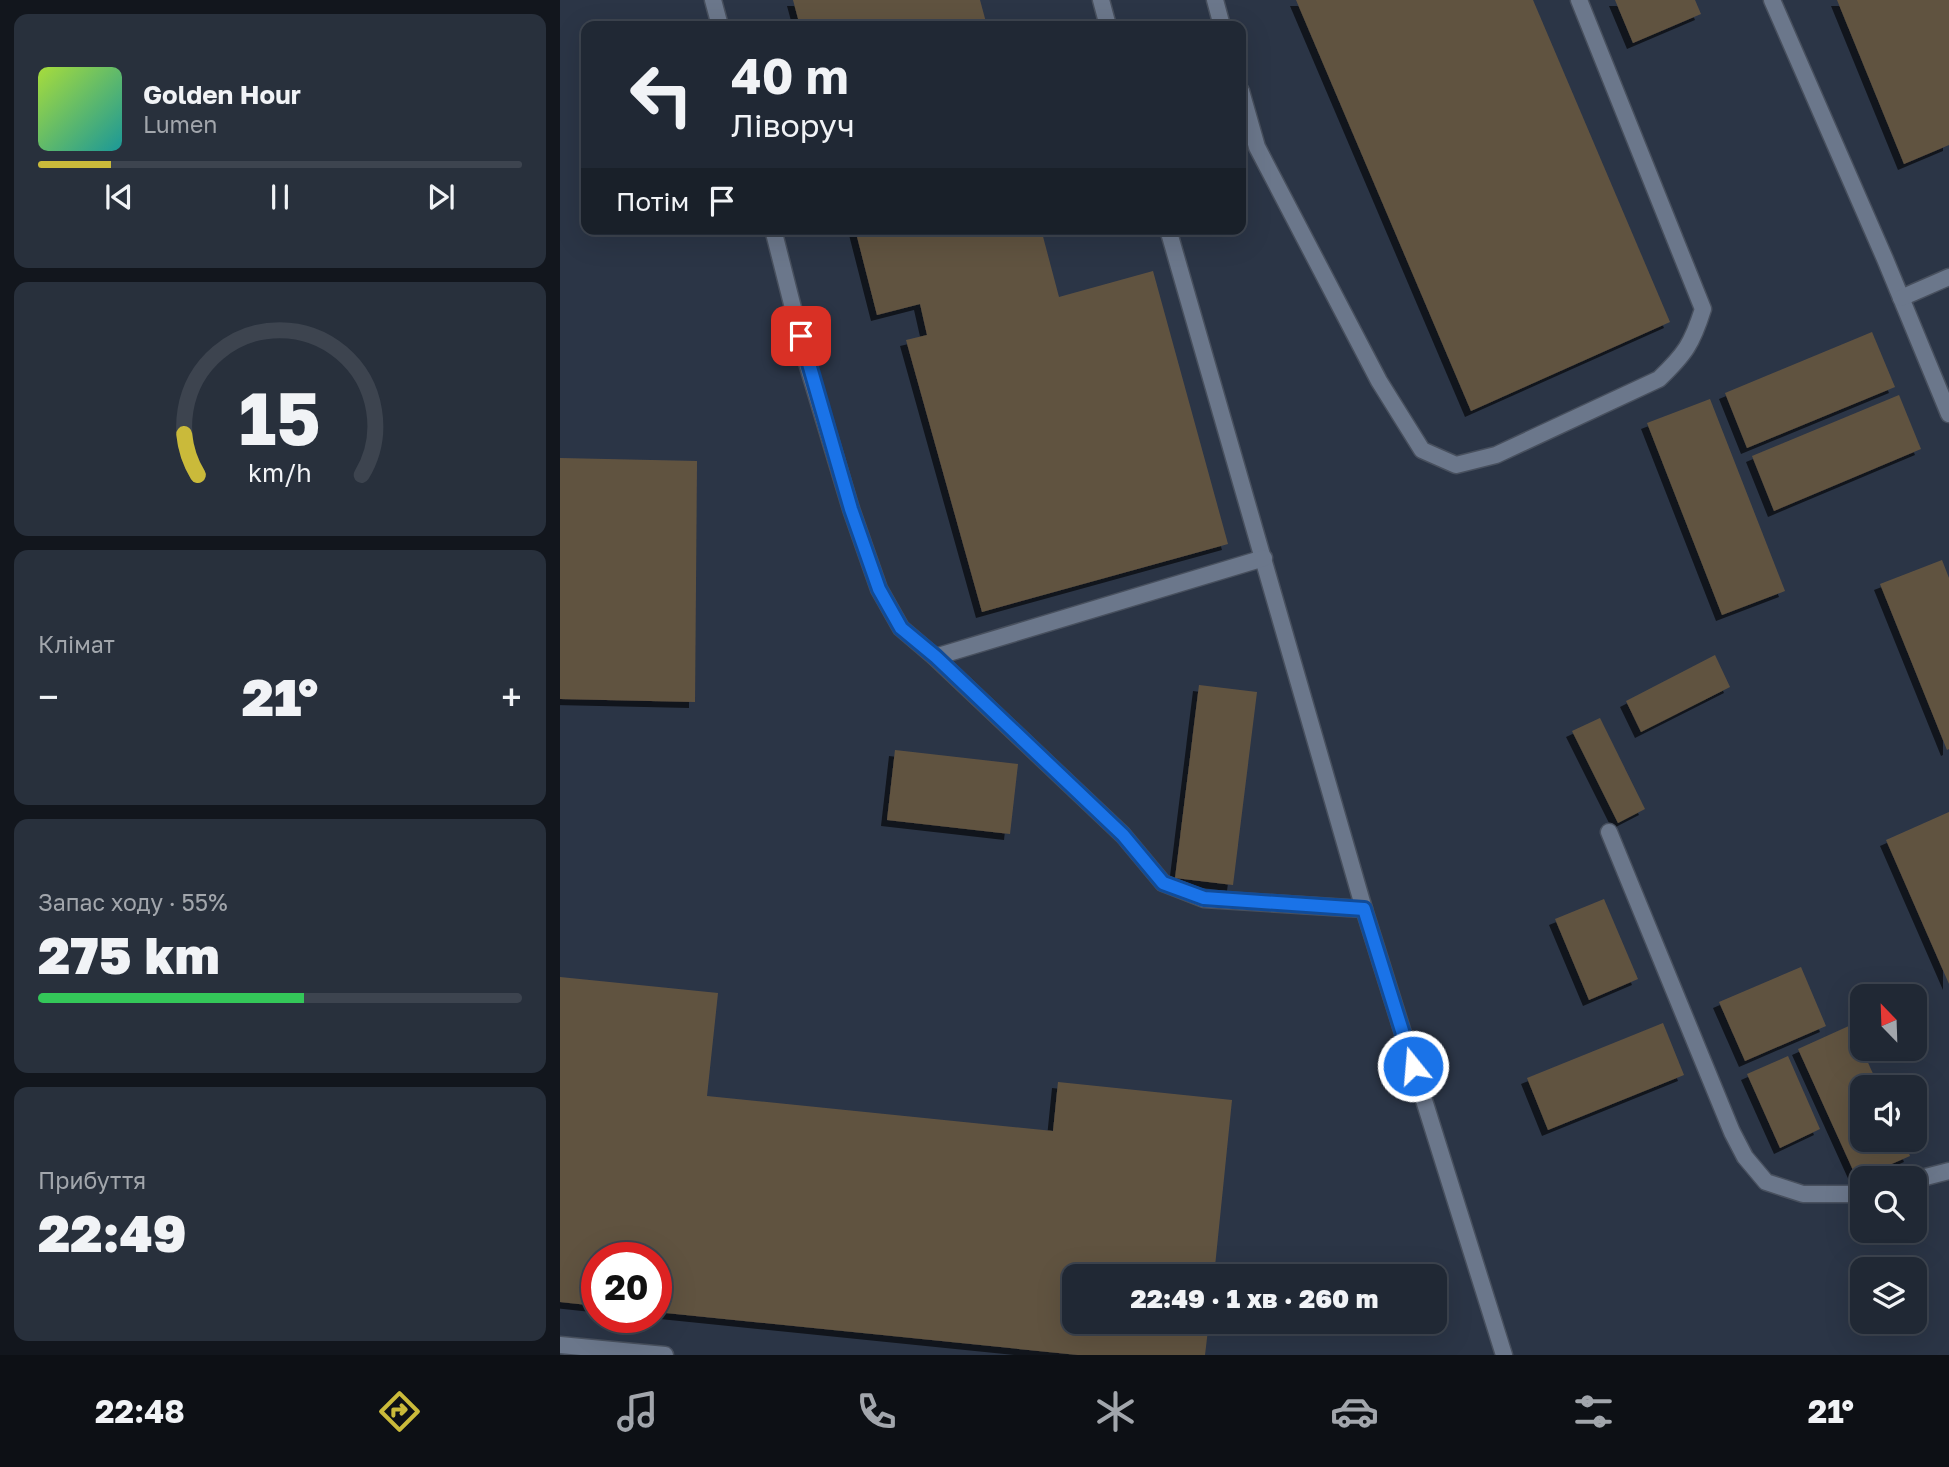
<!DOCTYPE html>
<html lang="uk">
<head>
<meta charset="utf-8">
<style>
	:root { --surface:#202834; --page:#28303c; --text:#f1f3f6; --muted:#a2a6ac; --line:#3d444f; --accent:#caba3a }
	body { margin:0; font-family:"Golos Text",sans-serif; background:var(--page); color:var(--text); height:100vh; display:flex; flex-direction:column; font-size:26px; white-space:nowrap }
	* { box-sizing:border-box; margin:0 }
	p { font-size:23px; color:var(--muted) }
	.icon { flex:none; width:38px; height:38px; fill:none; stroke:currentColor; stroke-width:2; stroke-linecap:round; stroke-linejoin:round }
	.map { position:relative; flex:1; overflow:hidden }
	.panel { display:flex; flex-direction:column; gap:14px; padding:14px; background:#12161d; width:560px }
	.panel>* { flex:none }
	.guide { position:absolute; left:21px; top:21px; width:665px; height:214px; border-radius:14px; box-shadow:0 7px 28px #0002,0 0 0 2px var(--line); background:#202834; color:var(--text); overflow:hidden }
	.needle { width:46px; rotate:337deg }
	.buttons { position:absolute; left:1290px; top:984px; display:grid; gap:14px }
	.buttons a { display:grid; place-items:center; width:77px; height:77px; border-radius:14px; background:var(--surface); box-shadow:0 7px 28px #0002,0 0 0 2px var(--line); font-size:35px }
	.speed { position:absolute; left:21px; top:1242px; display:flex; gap:14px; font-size:35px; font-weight:700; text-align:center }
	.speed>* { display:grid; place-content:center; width:91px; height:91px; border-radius:50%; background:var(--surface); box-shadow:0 7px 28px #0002,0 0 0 2px var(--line); line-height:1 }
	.speed .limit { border:10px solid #d22; background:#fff; color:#111 }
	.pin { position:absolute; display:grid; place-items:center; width:60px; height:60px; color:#fff; margin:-30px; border-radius:14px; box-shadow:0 4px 10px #0006 }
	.me { position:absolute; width:77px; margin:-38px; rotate:343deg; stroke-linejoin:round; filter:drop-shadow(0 0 5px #0008) }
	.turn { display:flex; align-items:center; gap:24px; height:147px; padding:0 35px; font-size:32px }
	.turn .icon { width:91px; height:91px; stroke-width:2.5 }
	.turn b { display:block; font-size:49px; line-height:60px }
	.then { display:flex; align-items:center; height:66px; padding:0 35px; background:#0003; gap:14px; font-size:26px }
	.big { font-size:52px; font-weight:800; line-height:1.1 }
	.panel .widget { flex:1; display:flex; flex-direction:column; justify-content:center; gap:10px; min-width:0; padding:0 24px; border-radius:14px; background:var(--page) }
	.panel .dial { align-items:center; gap:0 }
	.dial svg { height:182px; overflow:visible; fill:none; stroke:var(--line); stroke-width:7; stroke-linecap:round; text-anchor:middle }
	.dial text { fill:var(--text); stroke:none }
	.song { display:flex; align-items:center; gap:21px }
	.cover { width:84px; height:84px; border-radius:10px; background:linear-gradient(135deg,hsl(80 70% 55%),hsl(180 70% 35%)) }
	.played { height:7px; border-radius:4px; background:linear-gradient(90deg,var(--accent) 15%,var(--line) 15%) }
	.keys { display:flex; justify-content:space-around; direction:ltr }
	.heat { display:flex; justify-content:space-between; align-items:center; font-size:38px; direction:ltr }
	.charge { height:10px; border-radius:5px; background:linear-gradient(90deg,#34c759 55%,var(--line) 0) }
	.trip { position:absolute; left:502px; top:1264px; width:385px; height:70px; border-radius:14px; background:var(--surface); box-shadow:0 7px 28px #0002,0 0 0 2px var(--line); font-weight:800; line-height:70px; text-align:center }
	.dock { display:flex; height:112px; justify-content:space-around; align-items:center; background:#0d1015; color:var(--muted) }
	.dock .icon { width:49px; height:49px }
	.dock .selected { color:var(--accent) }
	.dock b { font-size:32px; color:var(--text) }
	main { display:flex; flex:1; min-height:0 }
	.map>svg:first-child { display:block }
	.building { fill:#615341; filter:url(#shadow) }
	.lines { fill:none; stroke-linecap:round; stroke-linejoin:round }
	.lane-casing { stroke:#48505e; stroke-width:19 }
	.lane { stroke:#6b778b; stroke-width:16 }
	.route-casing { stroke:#114b97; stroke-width:18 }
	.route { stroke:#1a73e8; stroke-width:12 }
</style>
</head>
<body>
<main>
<section class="panel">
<div class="widget">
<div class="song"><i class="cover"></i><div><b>Golden Hour</b><p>Lumen</p></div></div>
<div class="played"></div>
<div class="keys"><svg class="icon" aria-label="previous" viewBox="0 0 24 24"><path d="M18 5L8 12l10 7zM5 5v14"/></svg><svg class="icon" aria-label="pause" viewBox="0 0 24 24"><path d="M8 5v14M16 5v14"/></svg><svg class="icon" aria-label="next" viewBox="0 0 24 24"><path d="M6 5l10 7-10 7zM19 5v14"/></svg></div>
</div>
<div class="widget dial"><svg viewBox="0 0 100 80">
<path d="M14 69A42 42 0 1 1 86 69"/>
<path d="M14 69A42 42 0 0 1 8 51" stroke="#caba3a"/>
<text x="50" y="56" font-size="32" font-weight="700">15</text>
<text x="50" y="72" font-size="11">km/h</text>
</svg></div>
<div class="widget"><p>Клімат</p>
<div class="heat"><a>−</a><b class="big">21°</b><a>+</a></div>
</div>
<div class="widget"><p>Запас ходу · 55%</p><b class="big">275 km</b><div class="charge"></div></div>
<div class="widget"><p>Прибуття</p><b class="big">22:49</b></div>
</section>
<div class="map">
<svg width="1389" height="1355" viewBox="0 0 1389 1355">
	<defs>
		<filter id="shadow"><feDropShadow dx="-6" dy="6" stdDeviation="0" flood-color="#0009"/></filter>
	</defs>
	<rect width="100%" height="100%" fill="#2b3546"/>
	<g class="building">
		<polygon points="233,0 420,0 427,26 240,26"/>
		<polygon points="736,0 973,0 1110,322 911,411"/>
		<polygon points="1055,0 1135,0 1141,14 1073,43"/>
		<polygon points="1277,0 1389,0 1389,145 1344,164"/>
		<polygon points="295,229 481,229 499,297 593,271 668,544 422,612 346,340 367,335 360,304 317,315"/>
		<polygon points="1312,332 1335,387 1187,448 1165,393"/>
		<polygon points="1339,395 1361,449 1214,511 1192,456"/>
		<polygon points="1150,399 1225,591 1162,615 1087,423"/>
		<polygon points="0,458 137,461 135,702 0,699"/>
		<polygon points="1382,560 1389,578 1389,749 1387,750 1320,584"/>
		<polygon points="1155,655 1170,687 1081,732 1066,701"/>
		<polygon points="639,685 697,692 673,885 615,878"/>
		<polygon points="1040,718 1085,809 1058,823 1012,731"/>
		<polygon points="335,750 458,764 450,834 327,820"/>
		<polygon points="1389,812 1389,984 1326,840"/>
		<polygon points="1044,899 1078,979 1029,1000 995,919"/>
		<polygon points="1241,967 1266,1026 1185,1061 1159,1002"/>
		<polygon points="0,977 158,993 147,1096 493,1131 498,1082 672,1100 654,1276 514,1276 514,1321 649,1321 645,1355 518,1355 96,1312 96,1258 37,1258 37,1306 0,1302"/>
		<polygon points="1103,1023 1124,1075 988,1130 967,1078"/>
		<polygon points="1291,1025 1319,1087 1302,1087 1302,1139 1343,1139 1350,1156 1297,1179 1238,1049"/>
		<polygon points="1228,1056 1260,1129 1220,1148 1187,1074"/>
	</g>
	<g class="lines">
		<g class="lane-casing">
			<g id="lane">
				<polyline points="153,0 160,26"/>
				<polyline points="541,0 548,26"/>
				<polyline points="655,0 662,26"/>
				<polyline points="1212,0 1325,259 1389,414"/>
				<path d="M681,91l16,56 122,234 43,69 34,15 40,-10 163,-76c26,-25 33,-35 44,-70l-124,-309"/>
				<polyline points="213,229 247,363 291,509 319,589 341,628 375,657 563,835 603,883 644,899 804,909"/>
				<polyline points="608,229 804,909 944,1355"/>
				<polyline points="1341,298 1389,277"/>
				<polyline points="375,657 704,558"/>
				<polyline points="1049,832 1172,1132 1185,1157 1206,1182 1243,1194 1293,1194 1302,1192"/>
				<polyline points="1354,1180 1389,1171"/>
				<polyline points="0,1345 105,1355"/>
			</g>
		</g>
		<use href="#lane" class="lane"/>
	</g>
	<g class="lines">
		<g class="route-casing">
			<polyline id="route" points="241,336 291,509 319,589 341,628 376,657 563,835 603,883 644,898 804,909 853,1066"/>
		</g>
		<use href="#route" class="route"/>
	</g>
</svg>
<div class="buttons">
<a><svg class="needle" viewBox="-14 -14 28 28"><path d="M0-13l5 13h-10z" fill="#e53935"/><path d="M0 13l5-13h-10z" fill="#a2a6ac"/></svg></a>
<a><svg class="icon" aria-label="sound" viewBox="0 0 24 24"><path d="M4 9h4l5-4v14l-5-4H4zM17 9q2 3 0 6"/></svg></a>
<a><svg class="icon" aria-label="search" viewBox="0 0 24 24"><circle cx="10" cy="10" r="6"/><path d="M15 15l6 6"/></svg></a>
<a><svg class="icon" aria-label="layers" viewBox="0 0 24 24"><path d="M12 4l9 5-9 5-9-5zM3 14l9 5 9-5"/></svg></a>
</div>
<div class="speed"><div class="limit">20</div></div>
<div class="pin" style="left:241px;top:336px;background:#d93025"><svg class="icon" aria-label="arrive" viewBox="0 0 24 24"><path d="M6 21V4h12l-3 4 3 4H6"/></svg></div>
<svg class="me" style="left:853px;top:1066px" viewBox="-20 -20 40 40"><circle r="17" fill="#1a73e8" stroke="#fff" stroke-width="3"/><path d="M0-11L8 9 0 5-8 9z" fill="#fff"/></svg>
<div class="trip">22:49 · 1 хв · 260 m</div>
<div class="guide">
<div class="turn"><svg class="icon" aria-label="left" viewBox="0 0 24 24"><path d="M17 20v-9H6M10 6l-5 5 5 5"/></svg><div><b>40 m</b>Ліворуч</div></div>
<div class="then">Потім<svg class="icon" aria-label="arrive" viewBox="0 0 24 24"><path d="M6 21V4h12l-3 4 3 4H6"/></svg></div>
</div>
</div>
</main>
<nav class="dock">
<b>22:48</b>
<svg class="icon selected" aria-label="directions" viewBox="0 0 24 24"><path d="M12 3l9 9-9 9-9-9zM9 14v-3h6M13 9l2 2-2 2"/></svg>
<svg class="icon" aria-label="music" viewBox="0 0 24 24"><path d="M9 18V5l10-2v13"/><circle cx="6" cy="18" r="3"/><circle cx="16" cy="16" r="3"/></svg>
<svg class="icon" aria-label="phone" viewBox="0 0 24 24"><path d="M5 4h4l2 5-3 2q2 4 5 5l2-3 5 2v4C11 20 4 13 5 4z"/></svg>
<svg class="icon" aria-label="climate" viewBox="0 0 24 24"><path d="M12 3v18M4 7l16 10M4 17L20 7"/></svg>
<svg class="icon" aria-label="car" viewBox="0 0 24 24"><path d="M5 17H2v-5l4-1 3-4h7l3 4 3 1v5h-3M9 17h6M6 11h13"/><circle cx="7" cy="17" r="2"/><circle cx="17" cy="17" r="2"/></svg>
<svg class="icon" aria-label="filters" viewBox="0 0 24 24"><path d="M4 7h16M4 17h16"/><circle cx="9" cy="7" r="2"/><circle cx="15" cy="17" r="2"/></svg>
<b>21°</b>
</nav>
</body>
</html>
